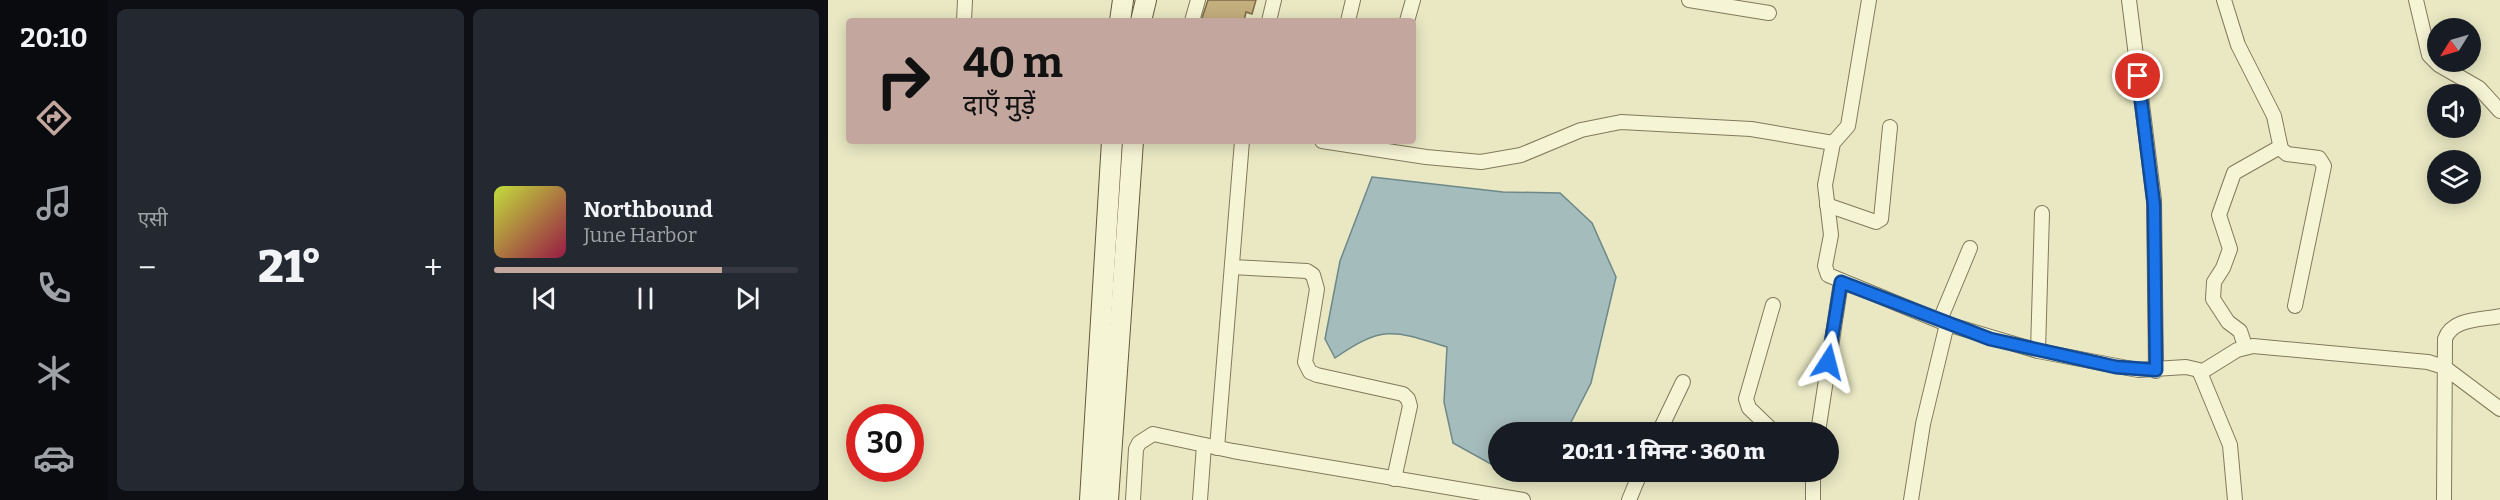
<!DOCTYPE html>
<html lang="hi">
<head>
<meta charset="utf-8">
<style>
	:root { --surface:#171b24; --page:#242831; --text:#f1f3f6; --muted:#9ea1a6; --line:#363941; --accent:#c3a79e }
	body { margin:0; font-family:Bitter,"Noto Sans Devanagari",serif; background:var(--page); color:var(--text); height:100vh; display:flex; flex-direction:column; font-size:22px; white-space:nowrap }
	* { box-sizing:border-box; margin:0 }
	p { font-size:20px; color:var(--muted) }
	.icon { flex:none; width:33px; height:33px; fill:none; stroke:currentColor; stroke-width:2; stroke-linecap:round; stroke-linejoin:round }
	.map { position:relative; flex:1; overflow:hidden }
	.sheet { display:flex; flex-direction:column; gap:9px; padding:9px; background:#0d0f14; width:720px }
	.sheet>* { flex:none }
	.top-card { position:absolute; left:18px; top:18px; width:570px; height:126px; border-radius:6px; box-shadow:0 3px 15px #0003; background:#c3a79e; color:#111; overflow:hidden }
	.needle { width:39px; rotate:233deg }
	.fabs { position:absolute; left:1599px; top:18px; display:grid; gap:12px }
	.fabs a { display:grid; place-items:center; width:54px; height:54px; border-radius:50%; background:var(--surface); box-shadow:0 3px 15px #0003; font-size:30px }
	.speed { position:absolute; left:18px; top:404px; display:flex; gap:12px; font-size:30px; font-weight:700; text-align:center }
	.speed>* { display:grid; place-content:center; width:78px; height:78px; border-radius:50%; background:var(--surface); box-shadow:0 3px 15px #0003; line-height:1 }
	.speed .limit { border:9px solid #d22; background:#fff; color:#111 }
	.pin { position:absolute; display:grid; place-items:center; width:51px; height:51px; color:#fff; margin:-26px; border:3px solid #fff; border-radius:50%; box-shadow:0 2px 6px #0007 }
	.me { position:absolute; width:66px; margin:-33px; rotate:9deg; stroke-linejoin:round; filter:drop-shadow(0 0 4px #0008) }
	.turn { display:flex; align-items:center; gap:21px; height:126px; padding:0 18px; font-size:27px }
	.turn .icon { width:78px; height:78px; stroke-width:2.5 }
	.turn b { display:block; font-size:42px; line-height:51px }
	.big { font-size:45px; font-weight:800; line-height:1.1 }
	.sheet .card { flex:1; display:flex; flex-direction:column; justify-content:center; gap:9px; min-width:0; padding:0 21px; border-radius:9px; background:var(--page) }
	.song { display:flex; align-items:center; gap:18px }
	.cover { width:72px; height:72px; border-radius:9px; background:linear-gradient(135deg,hsl(70 70% 55%),hsl(340 70% 35%)) }
	.played { height:6px; border-radius:3px; background:linear-gradient(90deg,var(--accent) 75%,var(--line) 75%) }
	.keys { display:flex; justify-content:space-around; direction:ltr }
	.heat { display:flex; justify-content:space-between; align-items:center; font-size:33px; direction:ltr }
	.sheet .tiles { flex:1; display:grid; gap:9px; grid-template-columns:repeat(2,1fr) }
	.trip { position:absolute; left:660px; top:422px; width:351px; height:60px; border-radius:30px; background:var(--surface); box-shadow:0 3px 15px #0003; font-weight:800; line-height:60px; text-align:center }
	main { display:flex; flex:1; min-height:0 }
	.menu { display:flex; flex-direction:column; width:108px; justify-content:space-around; align-items:center; background:#090b0e; color:var(--muted) }
	.menu .icon { width:42px; height:42px }
	.menu .active { color:var(--accent) }
	.menu b { font-size:27px; color:var(--text) }
	.map>svg:first-child { display:block }
	.water { fill:#a5bcbc; stroke:#6d8889; stroke-width:1.5 }
	.building { fill:#c3ae7d; stroke:#7e6b44; stroke-width:1.5 }
	.lines { fill:none; stroke-linecap:round; stroke-linejoin:round }
	.street-casing { stroke:#817a5c; stroke-width:16 }
	.secondary-casing { stroke:#635b3f; stroke-width:22 }
	.street { stroke:#f5f4d5; stroke-width:14 }
	.secondary { stroke:#f5f4d5; stroke-width:20 }
	.route-casing { stroke:#114b97; stroke-width:15 }
	.route { stroke:#1a73e8; stroke-width:10 }
</style>
</head>
<body>
<main>
<nav class="menu">
<b>20:10</b>
<svg class="icon active" aria-label="directions" viewBox="0 0 24 24"><path d="M12 3l9 9-9 9-9-9zM9 14v-3h6M13 9l2 2-2 2"/></svg>
<svg class="icon" aria-label="music" viewBox="0 0 24 24"><path d="M9 18V5l10-2v13"/><circle cx="6" cy="18" r="3"/><circle cx="16" cy="16" r="3"/></svg>
<svg class="icon" aria-label="phone" viewBox="0 0 24 24"><path d="M5 4h4l2 5-3 2q2 4 5 5l2-3 5 2v4C11 20 4 13 5 4z"/></svg>
<svg class="icon" aria-label="climate" viewBox="0 0 24 24"><path d="M12 3v18M4 7l16 10M4 17L20 7"/></svg>
<svg class="icon" aria-label="car" viewBox="0 0 24 24"><path d="M5 17H2v-5l4-1 3-4h7l3 4 3 1v5h-3M9 17h6M6 11h13"/><circle cx="7" cy="17" r="2"/><circle cx="17" cy="17" r="2"/></svg>
</nav>
<section class="sheet">
<div class="tiles">
<div class="card"><p>एसी</p>
<div class="heat"><a>−</a><b class="big">21°</b><a>+</a></div>
</div>
<div class="card">
<div class="song"><i class="cover"></i><div><b>Northbound</b><p>June Harbor</p></div></div>
<div class="played"></div>
<div class="keys"><svg class="icon" aria-label="previous" viewBox="0 0 24 24"><path d="M18 5L8 12l10 7zM5 5v14"/></svg><svg class="icon" aria-label="pause" viewBox="0 0 24 24"><path d="M8 5v14M16 5v14"/></svg><svg class="icon" aria-label="next" viewBox="0 0 24 24"><path d="M6 5l10 7-10 7zM19 5v14"/></svg></div>
</div>
</div>
</section>
<div class="map">
<svg width="1672" height="500" viewBox="0 0 1672 500">
	<rect width="100%" height="100%" fill="#e9e8c3"/>
	<path class="water" d="M544,177l131,15 57,1 32,30 24,54 -25,106 -25,49h-68v36l-45,-25 -9,-41 3,-55c-54,-17 -64,-22 -112,11l-10,-19 15,-78z"/>
	<polygon class="building" points="380,0 428,0 424,14 418,12 416,21 373,21"/>
	<g class="lines">
		<g class="street-casing">
			<g id="street">
				<polyline points="861,0 941,13"/>
				<polyline points="1041,0 1020,126 1005,143 997,185 1003,235 997,266 1000,275 1119,324 1210,351 1310,370 1358,367 1371,370 1402,445 1407,500"/>
				<polyline points="1301,0 1326,200 1328,371"/>
				<polyline points="1396,0 1410,45 1446,116 1453,149 1459,154 1491,158 1496,166 1467,306"/>
				<polyline points="1588,0 1601,55 1611,65 1651,88 1672,111"/>
				<polyline points="136,21 137,0"/>
				<polyline points="364,21 370,0"/>
				<polyline points="441,21 446,0"/>
				<polyline points="520,21 525,0"/>
				<polyline points="579,21 585,0"/>
				<polyline points="494,141 598,157 653,162 693,155 753,130 793,122 923,129 1005,143"/>
				<polyline points="999,205 1048,222 1053,219 1062,127"/>
				<polyline points="404,267 479,271 485,275 489,289 477,362 482,372 489,375 575,394 580,399 582,406 566,479"/>
				<polyline points="945,305 918,399 921,408 946,432"/>
				<polyline points="1112,320 1142,248"/>
				<polyline points="1417,346 1412,331 1400,322 1385,299 1386,282 1395,268 1402,249 1391,215 1406,173 1452,147"/>
				<polyline points="1210,351 1214,213"/>
				<polyline points="1372,373 1409,350 1425,346 1600,362 1616,367 1672,409"/>
				<polyline points="831,432 855,382"/>
				<polyline points="990,432 1013,282"/>
				<polyline points="389,448 414,141"/>
				<polyline points="985,471 985,500"/>
				<polyline points="305,500 308,449 311,443 325,434 405,451 695,500"/>
				<polyline points="372,500 376,445"/>
				<polyline points="801,500 813,471"/>
				<polyline points="1083,500 1095,424 1119,324"/>
				<path d="M1616,500l1,-161c7,-21 36,-19 55,-23"/>
			</g>
		</g>
		<g class="secondary-casing">
			<g id="secondary">
				<polyline points="292,21 295,0"/>
				<polyline points="313,21 318,0"/>
				<polyline points="262,500 284,141"/>
				<polyline points="280,500 305,141"/>
			</g>
		</g>
		<use href="#street" class="street"/>
		<use href="#secondary" class="secondary"/>
	</g>
	<g class="lines">
		<g class="route-casing">
			<polyline id="route" points="1000,362 1013,282 1162,339 1288,367 1328,370 1326,205 1310,76"/>
		</g>
		<use href="#route" class="route"/>
	</g>
</svg>
<div class="fabs">
<a><svg class="needle" viewBox="-14 -14 28 28"><path d="M0-13l5 13h-10z" fill="#e53935"/><path d="M0 13l5-13h-10z" fill="#9ea1a6"/></svg></a>
<a><svg class="icon" aria-label="sound" viewBox="0 0 24 24"><path d="M4 9h4l5-4v14l-5-4H4zM17 9q2 3 0 6"/></svg></a>
<a><svg class="icon" aria-label="layers" viewBox="0 0 24 24"><path d="M12 4l9 5-9 5-9-5zM3 14l9 5 9-5"/></svg></a>
</div>
<div class="speed"><div class="limit">30</div></div>
<div class="pin" style="left:1310px;top:76px;background:#d93025"><svg class="icon" aria-label="arrive" viewBox="0 0 24 24"><path d="M6 21V4h12l-3 4 3 4H6"/></svg></div>
<svg class="me" style="left:1000px;top:362px" viewBox="-20 -20 40 40"><path d="M0-17L14 15 0 8-14 15z" fill="#1a73e8" stroke="#fff" stroke-width="4"/></svg>
<div class="trip">20:11 · 1 मिनट · 360 m</div>
<div class="top-card">
<div class="turn"><svg class="icon" aria-label="right" viewBox="0 0 24 24"><path d="M7 20v-9h11M14 6l5 5-5 5"/></svg><div><b>40 m</b>दाएँ मुड़ें</div></div>
</div>
</div>
</main>
</body>
</html>
